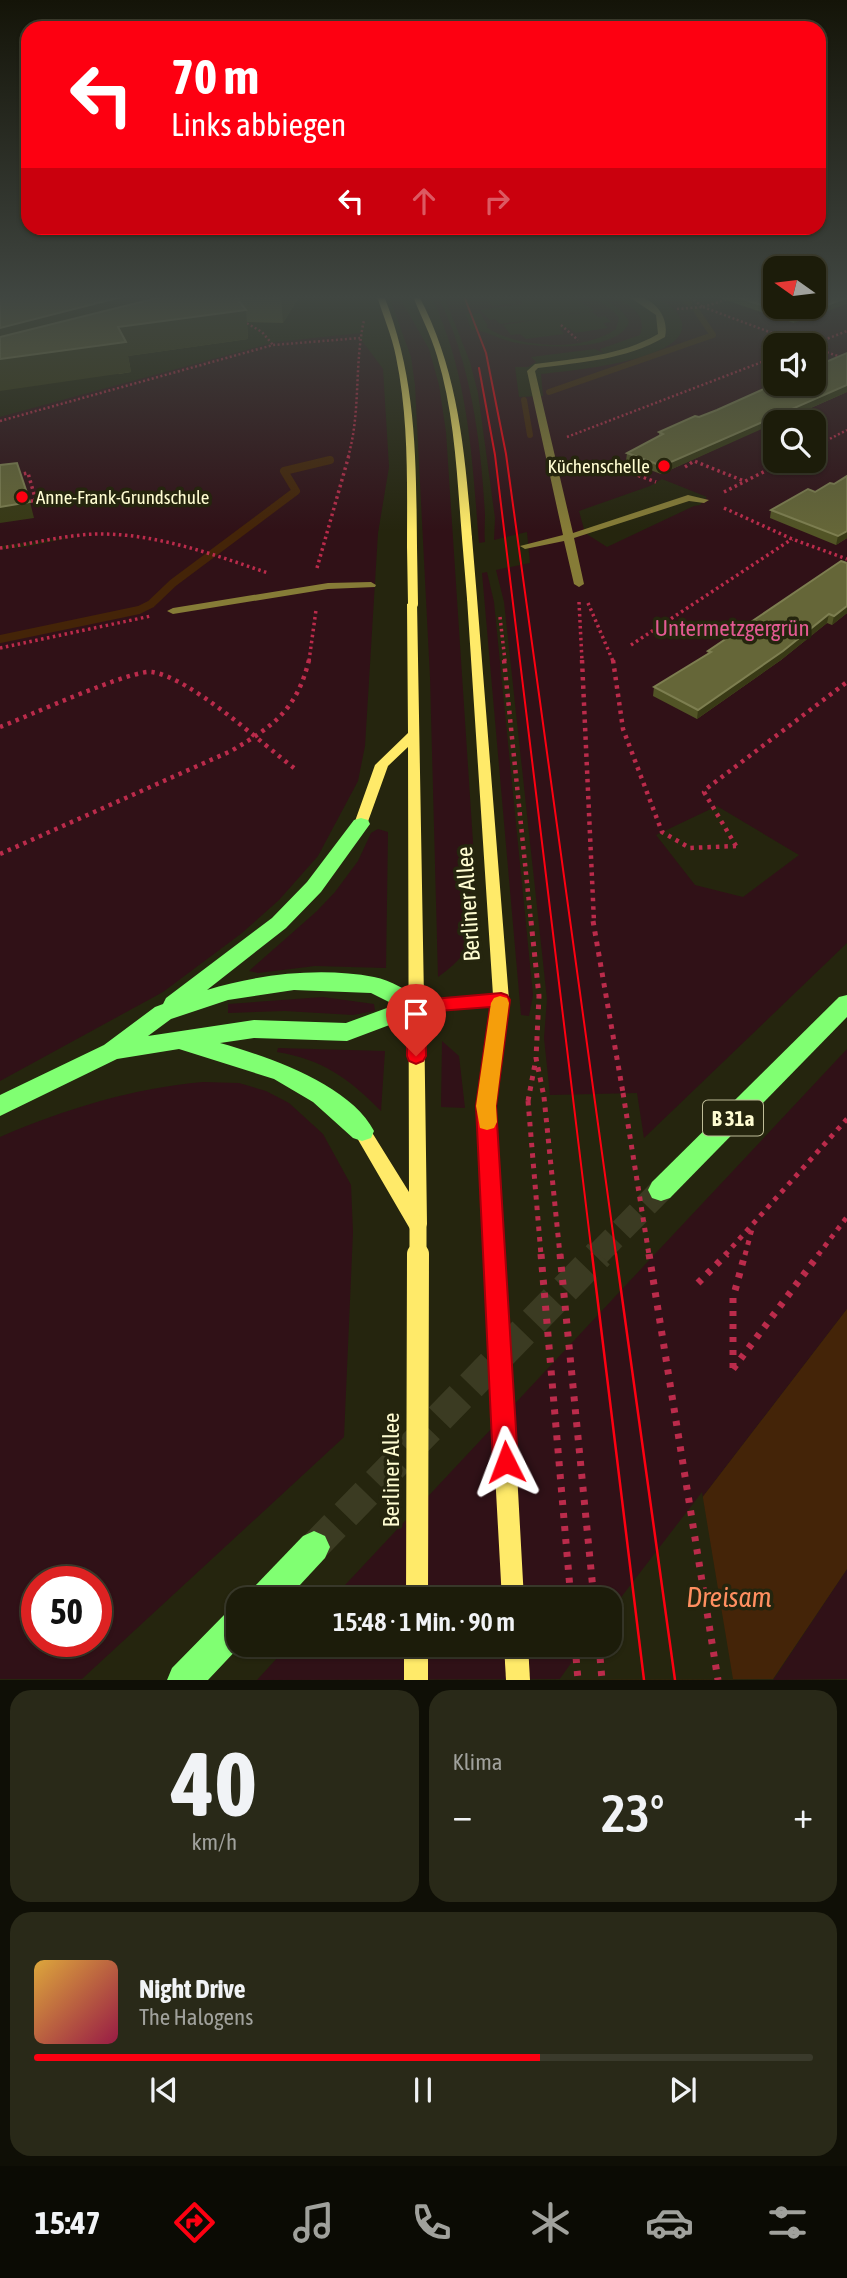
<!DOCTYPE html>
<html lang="de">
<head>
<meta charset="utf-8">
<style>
	:root { --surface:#1c1c0a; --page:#292918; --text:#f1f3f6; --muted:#a0a19c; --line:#3a3a2b; --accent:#fd0011 }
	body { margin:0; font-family:"Asap Condensed",sans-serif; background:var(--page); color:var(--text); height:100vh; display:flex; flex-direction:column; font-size:26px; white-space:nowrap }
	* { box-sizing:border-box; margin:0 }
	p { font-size:23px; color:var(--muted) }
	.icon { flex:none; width:38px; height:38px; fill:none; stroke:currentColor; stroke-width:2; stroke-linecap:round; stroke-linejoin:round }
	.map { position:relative; height:1680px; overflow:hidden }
	.side { display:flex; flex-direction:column; gap:10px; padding:10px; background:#0f0f06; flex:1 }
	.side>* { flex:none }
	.top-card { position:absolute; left:21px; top:21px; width:805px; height:214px; border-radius:21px; box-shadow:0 2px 5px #0004,0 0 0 2px var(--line); background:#fd0011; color:#fff; overflow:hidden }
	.needle { width:46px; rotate:284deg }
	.controls { position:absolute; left:763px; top:256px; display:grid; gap:14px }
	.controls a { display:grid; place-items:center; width:63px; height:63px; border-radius:14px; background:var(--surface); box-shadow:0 2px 5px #0004,0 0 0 2px var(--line); font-size:35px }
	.speed { position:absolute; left:21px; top:1566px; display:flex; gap:14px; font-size:35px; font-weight:700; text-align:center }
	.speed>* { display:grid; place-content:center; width:91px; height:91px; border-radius:50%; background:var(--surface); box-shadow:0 2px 5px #0004,0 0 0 2px var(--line); line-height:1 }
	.speed .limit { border:10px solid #d22; background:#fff; color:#111 }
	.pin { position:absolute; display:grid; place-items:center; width:60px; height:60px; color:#fff; margin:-72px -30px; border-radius:50% 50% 50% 0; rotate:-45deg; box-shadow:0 0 7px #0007 }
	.pin .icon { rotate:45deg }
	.me { position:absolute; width:77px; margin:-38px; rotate:357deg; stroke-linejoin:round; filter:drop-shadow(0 0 5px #0008) }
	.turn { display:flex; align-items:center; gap:24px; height:147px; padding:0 35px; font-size:32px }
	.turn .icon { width:91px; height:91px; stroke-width:2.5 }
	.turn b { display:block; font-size:49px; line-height:60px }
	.lanes { display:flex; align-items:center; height:66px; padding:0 35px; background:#0003; justify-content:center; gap:35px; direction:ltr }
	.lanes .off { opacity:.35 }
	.big { font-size:52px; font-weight:600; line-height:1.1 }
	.side .tile { flex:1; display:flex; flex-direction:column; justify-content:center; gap:10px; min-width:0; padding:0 24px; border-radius:21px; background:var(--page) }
	.side .dial { align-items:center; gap:0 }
	.dial b { font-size:91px; line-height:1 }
	.song { display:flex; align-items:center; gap:21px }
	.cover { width:84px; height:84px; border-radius:10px; background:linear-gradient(135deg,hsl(40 70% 55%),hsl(340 70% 35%)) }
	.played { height:7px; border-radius:4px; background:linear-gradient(90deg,var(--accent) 65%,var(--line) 65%) }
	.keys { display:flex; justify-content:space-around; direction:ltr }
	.heat { display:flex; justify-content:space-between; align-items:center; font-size:38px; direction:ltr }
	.side .tiles { flex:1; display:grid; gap:10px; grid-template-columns:1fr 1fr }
	.tile:last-child { grid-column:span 2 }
	.trip { position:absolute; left:226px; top:1587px; width:396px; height:70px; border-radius:21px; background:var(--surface); box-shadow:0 2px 5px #0004,0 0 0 2px var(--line); font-weight:600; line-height:70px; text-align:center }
	.tab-bar { display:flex; height:112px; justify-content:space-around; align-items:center; background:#0b0b04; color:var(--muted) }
	.tab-bar .icon { width:49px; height:49px }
	.tab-bar .on { color:var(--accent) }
	.tab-bar b { font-size:32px; color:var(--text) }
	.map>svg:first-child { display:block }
	.green { fill:#301117; fill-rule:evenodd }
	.water { fill:#442408 }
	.pier { fill:#25250e }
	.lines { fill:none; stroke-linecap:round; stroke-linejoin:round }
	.stream-far1 { stroke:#442408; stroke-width:6 }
	.stream { stroke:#442408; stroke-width:8 }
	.trunk-tunnel-far1 { stroke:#3b3b22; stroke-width:24; stroke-dasharray:24 11; stroke-linecap:butt }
	.trunk-tunnel { stroke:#3b3b22; stroke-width:30; stroke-dasharray:30 15; stroke-linecap:butt }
	.path-far4 { stroke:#bb2b4b; stroke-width:2.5; stroke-dasharray:2 2.5; stroke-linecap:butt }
	.path-far3 { stroke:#bb2b4b; stroke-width:3.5; stroke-dasharray:2.5 3.5; stroke-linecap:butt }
	.path-far2 { stroke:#bb2b4b; stroke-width:4.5; stroke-dasharray:3.5 5; stroke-linecap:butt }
	.path-far1 { stroke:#bb2b4b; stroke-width:5; stroke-dasharray:4.5 6; stroke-linecap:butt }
	.path { stroke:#bb2b4b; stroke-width:7; stroke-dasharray:5 8; stroke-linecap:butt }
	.service { fill:#867c37; fill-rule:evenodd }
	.secondary { fill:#ffea69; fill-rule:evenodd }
	.trunk { fill:#80ff72; fill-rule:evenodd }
	.tram-far1 { stroke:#fd0011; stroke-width:2 }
	.tram { stroke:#fd0011; stroke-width:2.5 }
	.path-bridge-far1 { stroke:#bb2b4b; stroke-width:5; stroke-dasharray:4.5 6; stroke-linecap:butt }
	.path-bridge { stroke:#bb2b4b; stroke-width:7; stroke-dasharray:5 8; stroke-linecap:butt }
	.secondary-bridge-far2 { stroke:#ffea69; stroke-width:10 }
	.secondary-bridge-far1 { stroke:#ffea69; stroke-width:17 }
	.secondary-bridge { stroke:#ffea69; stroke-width:22 }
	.wall { fill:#525426 }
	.shaded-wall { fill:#383915 }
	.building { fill:#656638; stroke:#7d7e50; stroke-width:2 }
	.route { fill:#fd0011; stroke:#a4000b; stroke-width:2 }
	.slow { fill:#f59e0b }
	.poi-dot { fill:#fd0011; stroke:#25250e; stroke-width:2.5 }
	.labels { text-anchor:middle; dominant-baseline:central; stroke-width:7; stroke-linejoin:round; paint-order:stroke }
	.far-poi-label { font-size:19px; fill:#fffdd2; stroke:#25250e; text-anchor:end }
	.shield { fill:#25250e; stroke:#bebc97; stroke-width:2 }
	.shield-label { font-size:21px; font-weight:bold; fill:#fffdd2 }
	.park-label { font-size:23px; fill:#e35a93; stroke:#25250e }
	.street-label { font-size:23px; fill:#fffdd2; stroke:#25250e }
	.near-water-label { font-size:28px; font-style:italic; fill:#ff8f60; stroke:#25250e }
</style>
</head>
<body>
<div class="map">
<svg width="847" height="1680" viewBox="0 0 847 1680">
	<rect width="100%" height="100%" fill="#25250e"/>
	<g class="green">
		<path d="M389,296h10l30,53 10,36 7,47 32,486c-5,28 -17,43 -40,59l-8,-300 -15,-292 -4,-28z"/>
		<path d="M431,296h7c33,67 43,145 47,219 0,9 -1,18 0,27l-6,1c-7,-84 -10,-169 -48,-247z"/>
		<path d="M444,296h44l-4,1 9,9 24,-3 -3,-4h4l5,5 -43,6 10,10 5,-1 5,5 40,-5 -37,6 8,10 9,-1 6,5 38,-5 -4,-5 9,-1 6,5 33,-5 -5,-5 8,-1 -6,-6 -7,1 -6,-5 -41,4 44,-5 -21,-13 -42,4c32,-4 64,-15 87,16l-3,11c-32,23 -98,20 -130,-2l2,-1 -8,-13 -14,1 5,16c15,0 27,9 41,12 26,6 107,11 117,-20 -6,-14 -20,-20 -33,-26 22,0 54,14 44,39l-40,14 3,4 -8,-4 -64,8 5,5 -8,5h-13l4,30 24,-1 -2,-22c26,-3 146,-13 141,-50 -2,-15 -19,-23 -31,-28h124v10h39l33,-10v647l-203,195 -7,-45 -87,2 -6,-57 3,-39 -43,-397 -8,-32 34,-7 -3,-31 -33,8 1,-22 -17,-125 -8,-31zM775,345h39v38h-39zM775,422h39v38h-39zM662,479l45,18 -7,8 -6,1 -87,41 -22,-14 -6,-22 71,-25zM717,806l82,49 -56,42 -48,-12 -39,-50z"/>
		<polygon points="361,333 360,338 383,369 389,467 378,533 365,746 358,781 318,856 279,900 242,933 163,992 0,1081 0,549 26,547 78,536 0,546 0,417 275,342"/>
		<polygon points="487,572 494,602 533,995 529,1016 521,1015 482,573"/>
		<polygon points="378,829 388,832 386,968 315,966 258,973 249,971 317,911 335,892 358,861 371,833"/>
		<polygon points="323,997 374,1004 375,1011 353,1015 285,1011 228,1013 228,1004"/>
		<polygon points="442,1041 459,1056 465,1108 441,1107"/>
		<path d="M278,1048l107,3 -4,60c-33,-33 -57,-51 -104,-59z"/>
		<polygon points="847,1049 847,1309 609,1619 609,1600 331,1600"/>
		<path d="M203,1082l36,1 27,8 23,12 34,31 28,51 2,47 -9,205 -262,242h-82v-542c65,-28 133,-49 203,-55zM37,1582h59v60h-59z"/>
		<polygon points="847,1569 847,1679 773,1680"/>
		<polygon points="289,1645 589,1645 562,1679 257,1680"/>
	</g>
	<polygon class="water" points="847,1309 847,1569 773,1679 562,1680 609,1645 609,1619"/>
	<polygon class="pier" points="702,1492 733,1679 559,1680 584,1645 609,1645 609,1613"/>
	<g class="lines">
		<g class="stream-far1">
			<polyline points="681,296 689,303"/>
			<polyline points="549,392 713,335 696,310"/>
			<polyline points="524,400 530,435"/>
		</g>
		<polyline class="stream" points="0,639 139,610 151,604 173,583 296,491 284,471 330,460"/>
		<polyline class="trunk-tunnel-far1" points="597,1255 661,1190"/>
		<polyline class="trunk-tunnel" points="314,1547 599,1254"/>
		<g class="path-far4">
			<polyline points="703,307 804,345"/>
			<polyline points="703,307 738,296"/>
			<polyline points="677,309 703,307 689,296"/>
			<polyline points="243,321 262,332 273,345"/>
			<polyline points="561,325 578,340"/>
			<polyline points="811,345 847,331"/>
			<polyline points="814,348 847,359"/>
			<polyline points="0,421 273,345 360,338"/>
			<polyline points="567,437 775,357"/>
			<polyline points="814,447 847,430"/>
			<path d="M348,457c13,-44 6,-92 16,-137"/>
		</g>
		<g class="path-far3">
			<polyline points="610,465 656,482"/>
			<polyline points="685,467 694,461 744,481"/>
			<polyline points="18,475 28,473 36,501 28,501"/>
			<polyline points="724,492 787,460"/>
			<polyline points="724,508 792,539 847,559"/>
			<path d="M0,548c32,-4 64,-13 96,-14 59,-1 116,20 172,39"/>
			<polyline points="317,568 349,455"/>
			<polyline points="579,602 582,661"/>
			<polyline points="588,603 613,661"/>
			<polyline points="500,617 505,661"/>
			<polyline points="631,645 792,539"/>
			<polyline points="0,648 151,616"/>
			<polyline points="309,661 316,610"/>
		</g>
		<g class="path-far2">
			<polyline points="504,660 531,922"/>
			<polyline points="582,660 594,922"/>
			<polyline points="613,660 623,729 662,832 690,848 736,846"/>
			<path d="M0,727c26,-10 132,-58 152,-55 39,6 108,70 142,96"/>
			<polyline points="736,846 704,792 706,789 847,682"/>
			<path d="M0,854l231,-103c43,-25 66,-42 78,-91"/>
		</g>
		<g class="path-far1">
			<polyline points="531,921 539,996 536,1058 544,1097"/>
			<polyline points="593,921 623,1093"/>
			<polyline points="528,1101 535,1064"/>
			<polyline points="725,1255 847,1119"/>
			<polyline points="745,1255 752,1229"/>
			<polyline points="818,1255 847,1217"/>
		</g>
		<g class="path">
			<polyline points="698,1283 727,1254"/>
			<polyline points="733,1368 733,1298 745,1254"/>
			<polyline points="733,1369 819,1254"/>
			<polyline points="575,1645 578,1680"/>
			<polyline points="599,1645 602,1680"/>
		</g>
		<g class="service">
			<path d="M628,296c23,-2 42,19 37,41 -40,23 -83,25 -127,31l-3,3 38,162 115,-38 21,5 -5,3 -15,-2 -115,37 10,46 -5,3 -5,-3 -10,-43 -39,8 -5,-3 43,-11 -36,-164 8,-7c43,-6 85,-8 123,-30l-2,-19z"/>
			<polygon points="371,582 376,585 375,587 328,589 173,614 167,611 173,608 328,583"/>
		</g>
		<g class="secondary">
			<path d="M377,296h7c33,83 32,163 33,251l-5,3 -5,-3c0,-63 2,-127 -11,-190 -4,-21 -13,-41 -19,-61z"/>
			<path d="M413,296h6c40,76 46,158 53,242l-5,3 -5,-3c-5,-61 -7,-123 -25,-182 -6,-21 -17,-41 -24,-60z"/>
			<polygon points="472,595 477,598 509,1000 495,1106 492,1111 486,1113 480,1111 477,1106 492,1007 424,1011 427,1224 425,1230 418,1232 410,1229 353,1131 356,1126 362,1124 368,1126 409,1192 408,747 388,766 366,827 361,828 354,824 375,765 408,733 407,604 413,601 417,602 424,999 493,995 467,598"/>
			<rect x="404" y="1645" width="24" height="35"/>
			<polygon points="504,1645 528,1645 530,1680 506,1680"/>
		</g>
		<g class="trunk">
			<path d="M361,818l7,2 2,4 -49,68 -35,36 -79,62c51,-16 114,-23 167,-13 17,3 35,15 50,23l3,6 -3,6 -77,29 -93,-3 -34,5c47,13 131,42 154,88l-3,7 -9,3 -9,-3 -40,-36 -39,-23 -95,-30 -62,10 -117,57v-21l104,-50 51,-38 8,-3 3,-6 106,-80 35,-36 47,-62zM294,990l77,3 24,12 -49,18 -92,-3 -106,16 23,-17 57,-19z"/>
			<polygon points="847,995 847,1017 670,1198 661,1201 652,1198 648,1190 652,1182 839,997"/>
			<polygon points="314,1531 325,1536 330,1547 325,1558 286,1600 247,1600 252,1589 303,1536"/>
			<polygon points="238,1609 238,1645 241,1645 208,1680 167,1680 172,1668 226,1613"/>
		</g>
		<g class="tram-far1">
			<polyline points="464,296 486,353 506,454 616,1255"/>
			<polyline points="479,368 495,455 592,1255"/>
		</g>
		<g class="tram">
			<polyline points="592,1254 644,1680"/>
			<polyline points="616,1254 675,1680"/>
		</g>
		<g class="path-bridge-far1">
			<polyline points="623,1093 649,1255"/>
			<polyline points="544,1097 560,1255"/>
			<polyline points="528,1101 541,1255"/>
		</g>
		<g class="path-bridge">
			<polyline points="541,1254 571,1600"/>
			<polyline points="560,1254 594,1600"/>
			<polyline points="649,1254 718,1680"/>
		</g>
		<g class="secondary-bridge-far2">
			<polyline points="467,538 472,598"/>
			<polyline points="412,547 413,604"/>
		</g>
		<g class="secondary-bridge-far1">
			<polyline points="486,1106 494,1255"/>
			<polyline points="418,1255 418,1224"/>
		</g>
		<g class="secondary-bridge">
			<polyline points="494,1254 513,1600"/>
			<polyline points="417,1600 418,1254"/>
		</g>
	</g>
	<g class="wall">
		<polygon points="0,296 299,296 299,297 283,323 247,322 248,339 128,356 131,372 119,374"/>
		<polygon points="714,296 775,296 814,306 794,323"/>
		<polygon points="847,392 779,422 775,422 661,474 626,461 627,453 659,436 659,432 699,417"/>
		<polygon points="834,484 847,538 836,545 770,518 771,510"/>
		<polygon points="847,563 847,613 832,625 827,623 781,660 697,719 653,696 654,687 707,654 708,651"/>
	</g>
	<g class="shaded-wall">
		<polygon points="125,296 213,296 246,310 248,339 128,356 131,372 0,391 0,328"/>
		<polygon points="281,296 299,296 283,323"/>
		<polygon points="847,298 847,304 794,323 795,316"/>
		<polygon points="847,385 847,392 779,422 775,422 775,423 661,474 662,466"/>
		<polygon points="30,502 34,518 0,523 0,507"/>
		<polygon points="847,531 847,538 836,545 838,536"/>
		<polygon points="847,606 847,613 832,625 834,616"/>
		<polygon points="829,614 827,623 781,660 697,719 698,710"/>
	</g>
	<g class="building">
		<polygon points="0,296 125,296 0,328"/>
		<polygon points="165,296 235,296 246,310 118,327 126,342 0,359 0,337"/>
		<polygon points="734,296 775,296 775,306 814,306 814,296 847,296 847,298 795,316"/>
		<polygon points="847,353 847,385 662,466 627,453 663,434 659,432 695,416 699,417 717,410 777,383 814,383 814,367"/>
		<polygon points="17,463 30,502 0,507 0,465"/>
		<polygon points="847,476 847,531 838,536 771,510 808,489 815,492 830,483 834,484"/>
		<polygon points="841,561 847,563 847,606 834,616 829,614 783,651 698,710 654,687 711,652 708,651"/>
	</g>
	<linearGradient id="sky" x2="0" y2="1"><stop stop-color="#141408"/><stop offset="0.56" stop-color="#404641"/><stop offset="1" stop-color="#404641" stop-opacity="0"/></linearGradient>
	<rect width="847" height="531" fill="url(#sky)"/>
	<polygon class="route" points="501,993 507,995 510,1000 496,1106 518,1462 514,1471 506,1475 497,1471 493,1462 476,1106 490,1007 425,1012 426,1056 423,1061 416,1064 409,1061 407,1056 407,1006 410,1001"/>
	<polygon class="slow" points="500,996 507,998 509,1003 496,1106 497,1122 494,1128 487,1130 480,1128 476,1106 491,1003 494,998"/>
	<g class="poi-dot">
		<circle cx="664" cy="466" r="7"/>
		<circle cx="22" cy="497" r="7"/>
	</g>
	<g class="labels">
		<g class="far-poi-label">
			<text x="650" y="466">Küchenschelle</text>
			<text x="36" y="497" text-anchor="start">Anne-Frank-Grundschule</text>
		</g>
		<rect class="shield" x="703" y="1100.5" width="60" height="35" rx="5"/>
		<g class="shield-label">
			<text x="733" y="1118">B 31a</text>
		</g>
		<g class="park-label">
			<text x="732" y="628">Untermetzgergrün</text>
		</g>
		<g class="street-label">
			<text transform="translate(468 904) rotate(-94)">Berliner Allee</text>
			<text transform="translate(391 1470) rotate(-90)">Berliner Allee</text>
		</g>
		<g class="near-water-label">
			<text x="729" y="1597">Dreisam</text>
		</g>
	</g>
</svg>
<div class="controls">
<a><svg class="needle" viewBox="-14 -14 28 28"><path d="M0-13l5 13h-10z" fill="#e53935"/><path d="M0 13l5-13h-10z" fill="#a0a19c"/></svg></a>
<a><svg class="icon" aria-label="sound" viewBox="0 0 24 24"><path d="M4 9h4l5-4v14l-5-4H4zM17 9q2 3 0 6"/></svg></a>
<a><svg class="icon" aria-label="search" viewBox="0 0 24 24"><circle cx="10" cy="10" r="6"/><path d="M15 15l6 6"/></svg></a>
</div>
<div class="speed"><div class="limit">50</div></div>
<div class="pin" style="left:416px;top:1056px;background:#d93025"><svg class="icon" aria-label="arrive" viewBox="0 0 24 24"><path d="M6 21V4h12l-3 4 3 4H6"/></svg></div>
<svg class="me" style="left:506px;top:1462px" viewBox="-20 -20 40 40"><path d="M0-17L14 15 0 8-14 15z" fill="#fd0011" stroke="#fff" stroke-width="4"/></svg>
<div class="trip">15:48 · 1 Min. · 90 m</div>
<div class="top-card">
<div class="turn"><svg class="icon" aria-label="left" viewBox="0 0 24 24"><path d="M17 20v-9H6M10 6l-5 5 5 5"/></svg><div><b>70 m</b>Links abbiegen</div></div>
<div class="lanes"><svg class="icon" aria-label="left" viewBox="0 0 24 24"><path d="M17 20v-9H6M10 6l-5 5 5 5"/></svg><svg class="icon off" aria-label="ahead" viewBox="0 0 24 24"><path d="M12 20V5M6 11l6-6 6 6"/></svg><svg class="icon off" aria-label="right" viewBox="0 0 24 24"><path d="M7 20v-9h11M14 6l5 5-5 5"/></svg></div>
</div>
</div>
<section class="side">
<div class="tiles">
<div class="tile dial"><b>40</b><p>km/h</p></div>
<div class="tile"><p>Klima</p>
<div class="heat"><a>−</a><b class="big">23°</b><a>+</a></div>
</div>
<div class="tile">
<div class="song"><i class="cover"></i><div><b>Night Drive</b><p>The Halogens</p></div></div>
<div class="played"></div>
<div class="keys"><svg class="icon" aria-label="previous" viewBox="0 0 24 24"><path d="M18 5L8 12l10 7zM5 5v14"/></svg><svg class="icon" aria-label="pause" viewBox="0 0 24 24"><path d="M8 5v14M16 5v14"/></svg><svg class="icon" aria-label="next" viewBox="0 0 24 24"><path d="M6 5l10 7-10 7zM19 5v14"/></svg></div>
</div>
</div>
</section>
<nav class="tab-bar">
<b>15:47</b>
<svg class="icon on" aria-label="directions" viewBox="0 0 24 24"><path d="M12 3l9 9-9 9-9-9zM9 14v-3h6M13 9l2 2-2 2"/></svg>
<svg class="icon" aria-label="music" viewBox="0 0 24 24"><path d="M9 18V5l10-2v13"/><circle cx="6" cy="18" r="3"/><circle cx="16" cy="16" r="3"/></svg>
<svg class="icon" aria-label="phone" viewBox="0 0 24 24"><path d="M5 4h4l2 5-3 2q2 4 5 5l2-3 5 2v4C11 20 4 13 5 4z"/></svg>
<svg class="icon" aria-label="climate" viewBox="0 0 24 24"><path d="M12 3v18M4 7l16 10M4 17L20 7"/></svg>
<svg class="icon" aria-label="car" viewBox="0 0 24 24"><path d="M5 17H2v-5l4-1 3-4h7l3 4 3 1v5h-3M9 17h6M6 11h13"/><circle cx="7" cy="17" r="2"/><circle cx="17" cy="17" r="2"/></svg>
<svg class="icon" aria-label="filters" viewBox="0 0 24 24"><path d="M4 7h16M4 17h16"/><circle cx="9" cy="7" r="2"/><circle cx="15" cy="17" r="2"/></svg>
</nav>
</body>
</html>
